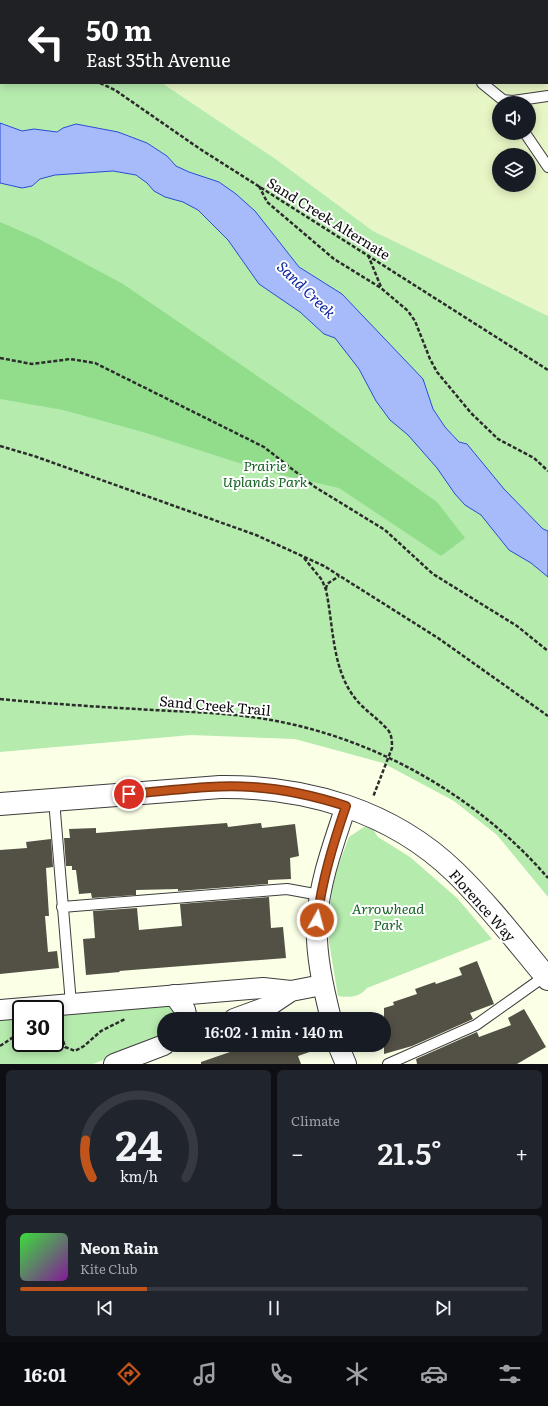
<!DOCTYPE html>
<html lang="en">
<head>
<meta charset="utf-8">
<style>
	:root { --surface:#171b24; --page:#20242c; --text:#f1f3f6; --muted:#9ea1a6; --line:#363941; --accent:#c1541a }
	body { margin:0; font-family:Literata,serif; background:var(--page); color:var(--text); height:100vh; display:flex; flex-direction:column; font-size:15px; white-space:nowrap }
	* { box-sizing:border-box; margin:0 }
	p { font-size:13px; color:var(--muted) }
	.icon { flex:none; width:22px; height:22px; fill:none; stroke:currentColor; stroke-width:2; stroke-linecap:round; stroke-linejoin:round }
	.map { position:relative; height:1064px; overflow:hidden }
	.details { display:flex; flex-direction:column; gap:6px; padding:6px; background:#0d0f14; flex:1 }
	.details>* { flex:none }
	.hud { position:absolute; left:0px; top:0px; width:548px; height:84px; box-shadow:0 2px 10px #0003; background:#202124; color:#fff; overflow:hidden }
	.buttons { position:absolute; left:492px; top:96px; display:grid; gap:8px }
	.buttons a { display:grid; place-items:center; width:44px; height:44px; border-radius:50%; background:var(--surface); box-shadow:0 2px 10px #0003; font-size:20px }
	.speed { position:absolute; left:12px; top:1000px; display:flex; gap:8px; font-size:20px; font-weight:700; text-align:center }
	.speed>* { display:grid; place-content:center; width:52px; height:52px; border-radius:50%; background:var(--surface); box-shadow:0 2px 10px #0003; line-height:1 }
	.speed .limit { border:2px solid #111; border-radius:6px; background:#fff; color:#111 }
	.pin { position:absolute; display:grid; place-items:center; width:34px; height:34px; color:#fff; margin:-17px; border:2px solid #fff; border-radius:50%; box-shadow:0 1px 4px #0007 }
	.me { position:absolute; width:44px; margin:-22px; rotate:7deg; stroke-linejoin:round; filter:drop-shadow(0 0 3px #0008) }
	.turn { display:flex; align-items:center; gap:14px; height:84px; padding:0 20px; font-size:18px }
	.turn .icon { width:52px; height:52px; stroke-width:2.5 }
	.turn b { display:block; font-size:28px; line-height:34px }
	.big { font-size:30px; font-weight:600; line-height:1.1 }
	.details .card { flex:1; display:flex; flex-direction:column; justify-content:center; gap:6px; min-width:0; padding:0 14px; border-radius:6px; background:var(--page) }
	.details .dial { align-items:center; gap:0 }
	.dial svg { height:104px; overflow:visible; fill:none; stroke:var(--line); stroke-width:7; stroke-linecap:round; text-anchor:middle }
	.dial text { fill:var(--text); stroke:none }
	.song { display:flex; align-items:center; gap:12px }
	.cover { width:48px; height:48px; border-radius:6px; background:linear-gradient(135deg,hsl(120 70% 55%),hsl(290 70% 35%)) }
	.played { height:4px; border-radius:2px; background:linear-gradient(90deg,var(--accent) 25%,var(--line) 25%) }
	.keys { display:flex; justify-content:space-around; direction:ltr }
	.heat { display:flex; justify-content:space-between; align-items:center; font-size:22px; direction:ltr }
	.details .tiles { flex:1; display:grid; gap:6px; grid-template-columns:1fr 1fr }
	.card:last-child { grid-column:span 2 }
	.trip { position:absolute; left:157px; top:1012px; width:234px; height:40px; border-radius:20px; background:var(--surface); box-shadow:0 2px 10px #0003; font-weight:600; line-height:40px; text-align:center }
	.menu { display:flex; height:64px; justify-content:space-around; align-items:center; background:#090b0e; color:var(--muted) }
	.menu .icon { width:28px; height:28px }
	.menu .on { color:var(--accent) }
	.menu b { font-size:18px; color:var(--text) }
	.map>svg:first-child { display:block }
	.farmland { fill:#e7f6c5; fill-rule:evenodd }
	.green { fill:#b6ebae }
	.forest { fill:#91dd8c }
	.water { fill:#a7bafa; stroke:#294dd6 }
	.building { fill:#535045 }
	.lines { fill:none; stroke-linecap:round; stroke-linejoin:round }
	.service-casing { stroke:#3d3d3d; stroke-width:12 }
	.minor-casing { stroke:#3d3d3d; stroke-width:22 }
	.tertiary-casing { stroke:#3d3d3d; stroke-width:24 }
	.path { stroke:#2c2c2c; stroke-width:2.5; stroke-dasharray:4 2; stroke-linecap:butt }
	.service { stroke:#fff; stroke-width:10 }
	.minor { stroke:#fff; stroke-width:20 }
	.tertiary { stroke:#fff; stroke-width:22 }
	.route-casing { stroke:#7d3711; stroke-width:10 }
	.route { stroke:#c1541a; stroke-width:7 }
	.labels { text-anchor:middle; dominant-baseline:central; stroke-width:4; stroke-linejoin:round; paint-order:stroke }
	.street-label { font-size:14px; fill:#0a0a0a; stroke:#fff }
	.park-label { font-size:14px; font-style:italic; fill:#176426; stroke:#fff }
	.water-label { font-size:15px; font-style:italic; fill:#0d26a2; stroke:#fff }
</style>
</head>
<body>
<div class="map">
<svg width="548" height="1064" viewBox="0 0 548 1064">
	<rect width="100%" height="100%" fill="#faffe6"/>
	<path class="farmland" d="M0,0h548v316l-175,-85 -96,-71 -115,-77h385v-82h-546v22zM499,103h30v30h-30zM499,155h30v30h-30z"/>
	<g class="green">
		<polygon points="0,22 1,83 162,83 277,160 373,231 548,316 548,897 497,835 454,801 383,763 295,739 191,735 0,752"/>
		<path d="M364,827l8,1 6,9 32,20 47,41 35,41 -125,49c-7,9 -18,10 -29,8l-9,-54 -1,-17 4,-35 5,-21 12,-32z"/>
		<polygon points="165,1002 176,1007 180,1019 164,1019 164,1036 93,1064 0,1064 0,1016 21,1015 21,1043 55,1043 55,1012"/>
	</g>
	<polygon class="forest" points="0,222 39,239 123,284 304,408 437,502 465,538 441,556 339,488 264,471 143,432 63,410 0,399"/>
	<polygon class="water" points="0,123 22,131 34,129 57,132 63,128 76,124 118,132 147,143 167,156 176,166 189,172 219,182 236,194 255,211 299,267 342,294 423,379 433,409 445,427 459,442 467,444 504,489 543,529 548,531 548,577 531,563 509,550 481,515 465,505 455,494 437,468 408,435 390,420 376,401 359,369 335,338 324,334 300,312 259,284 228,240 198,210 183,202 165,197 154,191 147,183 136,175 113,171 55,175 40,179 32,186 22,188 0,183"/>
	<g class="building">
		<polygon points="227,823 228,827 261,823 262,828 295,824 299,856 290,858 291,879 268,880 268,884 178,891 178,889 136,890 136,895 92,898 91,893 79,894 76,870 72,870 72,866 66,866 64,838 70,838 69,829 96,828 96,833"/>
		<polygon points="51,839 53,867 46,868 49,916 45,916 48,952 57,951 59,968 0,974 0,850 27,848 26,842"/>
		<polygon points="269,897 271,928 283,927 286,958 119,971 120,972 86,975 83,939 95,938 93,911 137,908 139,930 182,926 180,904"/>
		<polygon points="477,961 494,1004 470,1013 473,1019 412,1046 384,1054 384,1008 394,1005 393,1002 417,994 415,989 435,982 436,984 462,975 459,968"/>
		<polygon points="524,1009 546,1047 517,1064 417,1064 416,1059 477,1032 479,1037 511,1025 508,1018"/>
		<polygon points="241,1045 323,1045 324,1047 298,1056 301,1064 201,1064 201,1062 230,1052 229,1049"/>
	</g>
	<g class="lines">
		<g class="service-casing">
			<g id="service">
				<polyline points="452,1 452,0"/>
				<polyline points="532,1 548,0"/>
				<polyline points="482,83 503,100 513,101 548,96"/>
				<polyline points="525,133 548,167"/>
				<polyline points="54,800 71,1004"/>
				<polyline points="62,907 287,889 320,895"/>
				<polyline points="388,1064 476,1025 545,976"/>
			</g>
		</g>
		<g class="minor-casing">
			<g id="minor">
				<polyline points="174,995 185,1010 187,1019"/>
				<polyline points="0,1010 263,988 291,991"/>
				<polyline points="234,1019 267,1007 291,991 322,985"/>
				<path d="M331,1019c-8,-32 -16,-67 -14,-100 3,-40 17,-76 29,-113"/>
				<polyline points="338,1045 346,1064"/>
				<polyline points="114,1064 164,1045"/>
			</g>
		</g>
		<g class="tertiary-casing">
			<path id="tertiary" d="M0,804l220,-17c86,-1 172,24 235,85 34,33 63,71 93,107"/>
		</g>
		<g class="path">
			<polyline points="0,50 1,51"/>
			<polyline points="100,83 115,90 200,149 548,370"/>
			<polyline points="259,186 267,202 334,259 381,288 408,311 415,321 430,359 437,372 471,413 498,439 534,458 548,471"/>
			<polyline points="368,255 381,287"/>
			<polyline points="0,358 32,364 70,359 95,363 264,447 315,487 385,530 433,574 517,626 548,651"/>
			<polyline points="0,446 34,456 256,535 324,566 438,638 548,716"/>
			<path d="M304,558l18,22 4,10c7,33 6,72 24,101 11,18 26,25 38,39 4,5 4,12 4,18l-19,49"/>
			<polyline points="326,589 327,584 339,576"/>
			<path d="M0,699c51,5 102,8 153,11 39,2 79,3 118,10 106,19 206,76 277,158"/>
			<polyline points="55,1026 60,1030 65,1047 75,1051 84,1046 101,1031 125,1019"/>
			<polyline points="0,1046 21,1032"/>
		</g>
		<use href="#service" class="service"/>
		<use href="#minor" class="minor"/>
		<use href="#tertiary" class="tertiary"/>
	</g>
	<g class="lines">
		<g class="route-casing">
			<path id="route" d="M129,794c41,-3 83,-10 123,-7 32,2 63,9 94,19 -13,38 -24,74 -29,114"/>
		</g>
		<use href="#route" class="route"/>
	</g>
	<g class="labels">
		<g class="street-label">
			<text transform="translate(329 218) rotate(32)">Sand Creek Alternate</text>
			<text transform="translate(215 705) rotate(5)">Sand Creek Trail</text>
			<text transform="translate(483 905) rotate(48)">Florence Way</text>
		</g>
		<g class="park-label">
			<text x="265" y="465">Prairie<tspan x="265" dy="16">Uplands Park</tspan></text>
			<text x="388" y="908">Arrowhead<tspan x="388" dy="16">Park</tspan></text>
		</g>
		<g class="water-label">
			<text transform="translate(307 289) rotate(44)">Sand Creek</text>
		</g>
	</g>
</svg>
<div class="buttons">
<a><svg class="icon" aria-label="sound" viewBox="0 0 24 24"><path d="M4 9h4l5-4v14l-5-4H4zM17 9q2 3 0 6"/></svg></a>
<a><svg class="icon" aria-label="layers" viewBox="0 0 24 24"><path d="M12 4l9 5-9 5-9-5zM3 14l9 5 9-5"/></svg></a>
</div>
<div class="speed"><div class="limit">30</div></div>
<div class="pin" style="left:129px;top:794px;background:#d93025"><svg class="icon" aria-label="arrive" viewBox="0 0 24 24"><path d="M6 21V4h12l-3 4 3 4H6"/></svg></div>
<svg class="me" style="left:317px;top:920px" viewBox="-20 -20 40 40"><circle r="17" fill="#c1541a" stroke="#fff" stroke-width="3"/><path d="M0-11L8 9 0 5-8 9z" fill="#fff"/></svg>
<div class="trip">16:02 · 1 min · 140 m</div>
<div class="hud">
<div class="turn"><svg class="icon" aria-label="left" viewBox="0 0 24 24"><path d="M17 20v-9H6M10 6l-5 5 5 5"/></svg><div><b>50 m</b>East 35th Avenue</div></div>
</div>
</div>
<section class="details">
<div class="tiles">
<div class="card dial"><svg viewBox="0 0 100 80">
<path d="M14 69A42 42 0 1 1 86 69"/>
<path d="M14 69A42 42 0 0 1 9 40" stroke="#c1541a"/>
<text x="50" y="56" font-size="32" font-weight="700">24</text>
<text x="50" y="72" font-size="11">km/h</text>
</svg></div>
<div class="card"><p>Climate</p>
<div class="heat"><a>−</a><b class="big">21.5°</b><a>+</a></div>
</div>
<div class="card">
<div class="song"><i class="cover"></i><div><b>Neon Rain</b><p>Kite Club</p></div></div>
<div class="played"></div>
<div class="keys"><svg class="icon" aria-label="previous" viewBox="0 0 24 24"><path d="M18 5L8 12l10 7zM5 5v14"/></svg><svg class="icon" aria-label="pause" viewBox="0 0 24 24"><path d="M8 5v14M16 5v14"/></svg><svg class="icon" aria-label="next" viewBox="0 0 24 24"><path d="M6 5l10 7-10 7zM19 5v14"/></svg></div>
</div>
</div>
</section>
<nav class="menu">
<b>16:01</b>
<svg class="icon on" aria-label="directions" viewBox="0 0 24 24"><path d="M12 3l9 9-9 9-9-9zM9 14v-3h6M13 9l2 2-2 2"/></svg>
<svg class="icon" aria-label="music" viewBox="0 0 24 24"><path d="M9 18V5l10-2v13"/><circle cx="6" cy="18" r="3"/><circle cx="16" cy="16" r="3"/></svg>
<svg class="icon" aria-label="phone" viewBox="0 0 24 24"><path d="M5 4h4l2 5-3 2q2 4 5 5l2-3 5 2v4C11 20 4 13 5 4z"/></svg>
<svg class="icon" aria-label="climate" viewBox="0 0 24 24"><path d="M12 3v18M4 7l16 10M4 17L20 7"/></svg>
<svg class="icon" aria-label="car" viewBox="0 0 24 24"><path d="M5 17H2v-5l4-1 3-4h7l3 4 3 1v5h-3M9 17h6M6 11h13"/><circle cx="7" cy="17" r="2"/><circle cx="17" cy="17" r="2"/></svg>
<svg class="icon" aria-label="filters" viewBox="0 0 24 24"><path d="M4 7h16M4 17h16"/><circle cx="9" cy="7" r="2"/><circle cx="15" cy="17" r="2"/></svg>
</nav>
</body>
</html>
